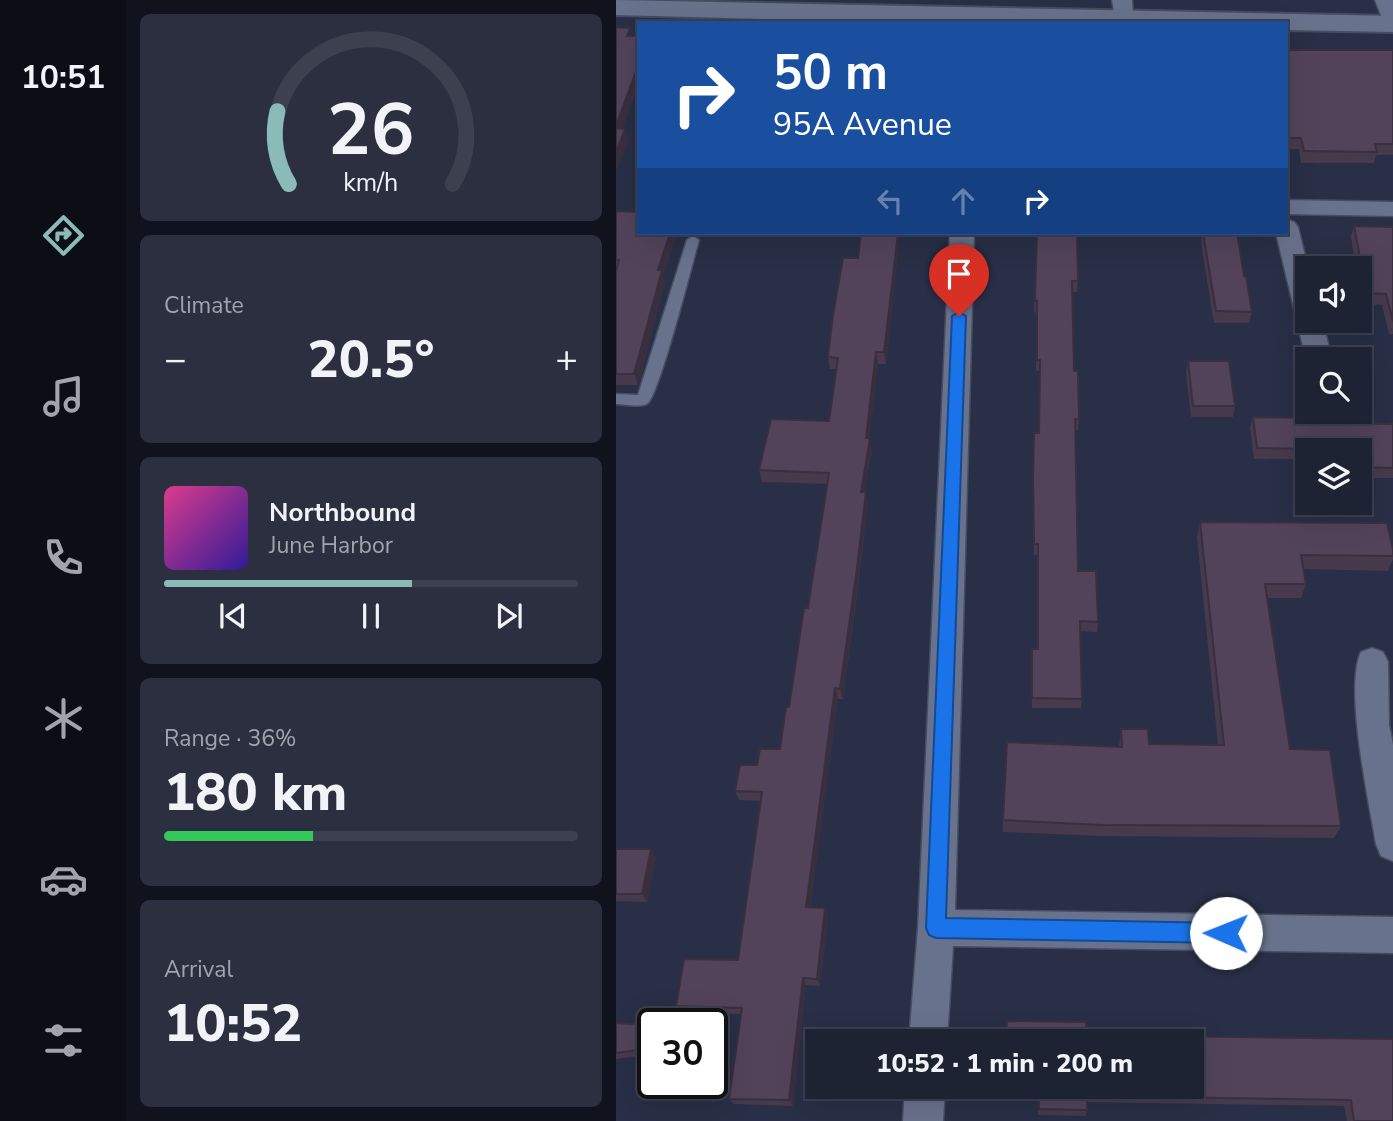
<!DOCTYPE html>
<html lang="en">
<head>
<meta charset="utf-8">
<style>
	:root { --surface:#1e2334; --page:#2b2f40; --text:#f1f3f6; --muted:#a1a4ac; --line:#3c404f; --accent:#8bbbb9 }
	body { margin:0; font-family:"Nunito Sans",sans-serif; background:var(--page); color:var(--text); height:100vh; display:flex; flex-direction:column; font-size:26px; white-space:nowrap }
	* { box-sizing:border-box; margin:0 }
	p { font-size:23px; color:var(--muted) }
	.icon { flex:none; width:38px; height:38px; fill:none; stroke:currentColor; stroke-width:2; stroke-linecap:round; stroke-linejoin:round }
	.map { position:relative; flex:1; overflow:hidden }
	.panel { display:flex; flex-direction:column; gap:14px; padding:14px; background:#10131d; width:490px }
	.panel>* { flex:none }
	.top-card { position:absolute; left:21px; top:21px; width:651px; height:214px; border-radius:0px; box-shadow:0 7px 28px #0002,0 0 0 2px var(--line); background:#1a4fa0; color:#fff; overflow:hidden }
	.buttons { position:absolute; left:679px; top:256px; display:grid; gap:14px }
	.buttons a { display:grid; place-items:center; width:77px; height:77px; border-radius:0px; background:var(--surface); box-shadow:0 7px 28px #0002,0 0 0 2px var(--line); font-size:35px }
	.speed { position:absolute; left:21px; top:1008px; display:flex; gap:14px; font-size:35px; font-weight:700; text-align:center }
	.speed>* { display:grid; place-content:center; width:91px; height:91px; border-radius:50%; background:var(--surface); box-shadow:0 7px 28px #0002,0 0 0 2px var(--line); line-height:1 }
	.speed .limit { border:4px solid #111; border-radius:10px; background:#fff; color:#111 }
	.pin { position:absolute; display:grid; place-items:center; width:60px; height:60px; color:#fff; margin:-72px -30px; border-radius:50% 50% 50% 0; rotate:-45deg; box-shadow:0 0 7px #0007 }
	.pin .icon { rotate:45deg }
	.me { position:absolute; width:77px; margin:-38px; rotate:271deg; stroke-linejoin:round; filter:drop-shadow(0 0 5px #0008) }
	.turn { display:flex; align-items:center; gap:24px; height:147px; padding:0 21px; font-size:32px }
	.turn .icon { width:91px; height:91px; stroke-width:2.5 }
	.turn b { display:block; font-size:49px; line-height:60px }
	.lanes { display:flex; align-items:center; height:66px; padding:0 21px; background:#0003; justify-content:center; gap:35px; direction:ltr }
	.lanes .off { opacity:.35 }
	.big { font-size:52px; font-weight:800; line-height:1.1 }
	.panel .tile { flex:1; display:flex; flex-direction:column; justify-content:center; gap:10px; min-width:0; padding:0 24px; border-radius:10px; background:var(--page) }
	.panel .dial { align-items:center; gap:0 }
	.dial svg { height:182px; overflow:visible; fill:none; stroke:var(--line); stroke-width:7; stroke-linecap:round; text-anchor:middle }
	.dial text { fill:var(--text); stroke:none }
	.song { display:flex; align-items:center; gap:21px }
	.cover { width:84px; height:84px; border-radius:10px; background:linear-gradient(135deg,hsl(330 70% 55%),hsl(250 70% 35%)) }
	.played { height:7px; border-radius:4px; background:linear-gradient(90deg,var(--accent) 60%,var(--line) 60%) }
	.keys { display:flex; justify-content:space-around; direction:ltr }
	.heat { display:flex; justify-content:space-between; align-items:center; font-size:38px; direction:ltr }
	.charge { height:10px; border-radius:5px; background:linear-gradient(90deg,#34c759 36%,var(--line) 0) }
	.trip { position:absolute; left:189px; top:1029px; width:399px; height:70px; border-radius:0px; background:var(--surface); box-shadow:0 7px 28px #0002,0 0 0 2px var(--line); font-weight:800; line-height:70px; text-align:center }
	main { display:flex; flex:1; min-height:0 }
	.tab-bar { display:flex; flex-direction:column; width:126px; justify-content:space-around; align-items:center; background:#0c0e15; color:var(--muted) }
	.tab-bar .icon { width:49px; height:49px }
	.tab-bar .current { color:var(--accent) }
	.tab-bar b { font-size:32px; color:var(--text) }
	.map>svg:first-child { display:block }
	.lines { fill:none; stroke-linecap:round; stroke-linejoin:round }
	.service-casing { stroke:#464d60; stroke-width:3 }
	.minor-casing { stroke:#464d60; stroke-width:3 }
	.tertiary-casing { stroke:#464d60; stroke-width:4 }
	.service { fill:#69728c; fill-rule:evenodd }
	.minor { fill:#69728c; fill-rule:evenodd }
	.tertiary { fill:#69728c; fill-rule:evenodd }
	.wall { fill:#473a4d }
	.shaded-wall { fill:#392f3f }
	.building { fill:#52435a; stroke:#392f3f; stroke-width:2 }
	.route { fill:#1a73e8; stroke:#114b97; stroke-width:2 }
</style>
</head>
<body>
<main>
<nav class="tab-bar">
<b>10:51</b>
<svg class="icon current" aria-label="directions" viewBox="0 0 24 24"><path d="M12 3l9 9-9 9-9-9zM9 14v-3h6M13 9l2 2-2 2"/></svg>
<svg class="icon" aria-label="music" viewBox="0 0 24 24"><path d="M9 18V5l10-2v13"/><circle cx="6" cy="18" r="3"/><circle cx="16" cy="16" r="3"/></svg>
<svg class="icon" aria-label="phone" viewBox="0 0 24 24"><path d="M5 4h4l2 5-3 2q2 4 5 5l2-3 5 2v4C11 20 4 13 5 4z"/></svg>
<svg class="icon" aria-label="climate" viewBox="0 0 24 24"><path d="M12 3v18M4 7l16 10M4 17L20 7"/></svg>
<svg class="icon" aria-label="car" viewBox="0 0 24 24"><path d="M5 17H2v-5l4-1 3-4h7l3 4 3 1v5h-3M9 17h6M6 11h13"/><circle cx="7" cy="17" r="2"/><circle cx="17" cy="17" r="2"/></svg>
<svg class="icon" aria-label="filters" viewBox="0 0 24 24"><path d="M4 7h16M4 17h16"/><circle cx="9" cy="7" r="2"/><circle cx="15" cy="17" r="2"/></svg>
</nav>
<section class="panel">
<div class="tile dial"><svg viewBox="0 0 100 80">
<path d="M14 69A42 42 0 1 1 86 69"/>
<path d="M14 69A42 42 0 0 1 9 37" stroke="#8bbbb9"/>
<text x="50" y="56" font-size="32" font-weight="700">26</text>
<text x="50" y="72" font-size="11">km/h</text>
</svg></div>
<div class="tile"><p>Climate</p>
<div class="heat"><a>−</a><b class="big">20.5°</b><a>+</a></div>
</div>
<div class="tile">
<div class="song"><i class="cover"></i><div><b>Northbound</b><p>June Harbor</p></div></div>
<div class="played"></div>
<div class="keys"><svg class="icon" aria-label="previous" viewBox="0 0 24 24"><path d="M18 5L8 12l10 7zM5 5v14"/></svg><svg class="icon" aria-label="pause" viewBox="0 0 24 24"><path d="M8 5v14M16 5v14"/></svg><svg class="icon" aria-label="next" viewBox="0 0 24 24"><path d="M6 5l10 7-10 7zM19 5v14"/></svg></div>
</div>
<div class="tile"><p>Range · 36%</p><b class="big">180 km</b><div class="charge"></div></div>
<div class="tile"><p>Arrival</p><b class="big">10:52</b></div>
</section>
<div class="map">
<svg width="777" height="1121" viewBox="0 0 777 1121">
	<rect width="100%" height="100%" fill="#282f46"/>
	<g class="lines">
		<g class="service-casing">
			<path id="service" d="M77,236l6,4c-7,24 -39,152 -51,163 -5,5 -24,1 -32,1v-10l22,1 49,-155z"/>
		</g>
		<g class="minor-casing">
			<g id="minor">
				<polygon points="496,0 516,0 517,19 514,23 500,23"/>
				<polygon points="759,0 777,0 777,30 770,28"/>
				<polygon points="670,200 777,202 777,216 670,214"/>
				<polygon points="670,219 678,222 682,227 692,268 691,320 706,320 716,359 691,359 691,361 690,359 660,233 670,233"/>
				<polygon points="334,233 358,233 339,910 777,917 777,953 337,946 331,1041 293,1041 302,928"/>
				<path d="M756,648l11,4 5,10 1,63 4,20v116l-12,-5 -5,-12c-7,-42 -32,-156 -15,-192z"/>
				<polygon points="289,1087 329,1087 327,1121 287,1121"/>
			</g>
		</g>
		<g class="tertiary-casing">
			<polygon id="tertiary" points="0,0 777,16 777,32 670,30 670,23 294,23 0,15"/>
		</g>
		<use href="#service" class="service"/>
		<use href="#minor" class="minor"/>
		<use href="#tertiary" class="tertiary"/>
	</g>
	<g class="wall">
		<polygon points="670,50 777,50 777,155 760,155 758,163 685,163 683,149 670,149"/>
		<polygon points="0,211 23,233 61,233 47,276 49,282 22,385 0,385"/>
		<polygon points="738,226 777,227 777,334 773,334 766,305 747,304 744,286 744,268 740,268 735,237"/>
		<polygon points="284,233 270,364 262,364 253,438 256,450 248,492 250,492 252,504 243,579 227,699 222,699 194,908 209,908 212,916 204,986 190,985 177,1106 118,1104 113,1099 125,1014 65,1013 60,1006 122,960 145,801 123,800 119,791 141,765 164,749 173,707 192,608 211,484 146,482 143,470 213,421 220,369 214,369 212,357 242,258"/>
		<polygon points="421,233 462,281 461,292 456,292 458,371 463,419 462,430 459,430 462,571 482,622 481,632 464,631 466,699 465,708 416,708 416,649 421,649 421,555 418,555 417,489 422,433 423,371 420,371 420,313 418,312"/>
		<polygon points="586,233 628,276 636,312 633,323 598,323 585,243"/>
		<polygon points="572,361 619,406 617,417 575,417 570,372"/>
		<polygon points="637,417 711,423 777,424 777,478 744,478 744,450 691,450 691,459 638,459 634,428"/>
		<polygon points="584,522 777,550 777,559 772,571 687,569 690,584 685,598 651,598 674,749 725,826 718,838 484,836 387,832 387,820 503,747 505,729 533,744 602,745 581,537"/>
		<polygon points="0,849 40,857 31,902 0,901"/>
		<polygon points="48,1020 52,1024 37,1024 37,1054 0,1059 0,1023 14,1024"/>
		<polygon points="470,1035 777,1039 777,1121 731,1121 728,1106 471,1102 471,1110 470,1116 422,1115 422,1088 390,1087 576,1087"/>
	</g>
	<g class="shaded-wall">
		<polygon points="23,63 23,83 3,140 0,131 0,126"/>
		<polygon points="9,129 13,140 0,172 0,152"/>
		<polygon points="54,233 61,233 47,276 49,282 22,385 18,374 42,270"/>
		<polygon points="282,233 284,233 270,364 268,352"/>
		<polygon points="260,352 262,364 252,450 250,438"/>
		<polygon points="254,438 256,450 246,504 245,492"/>
		<polygon points="250,492 252,504 227,699 224,689"/>
		<polygon points="219,688 222,699 193,915 190,907"/>
		<polygon points="35,849 40,857 31,902 26,894"/>
		<polygon points="209,908 212,916 204,986 201,979"/>
		<polygon points="187,978 190,985 177,1106 173,1100"/>
	</g>
	<g class="building">
		<polygon points="0,27 14,28 11,36 23,36 23,63 0,126"/>
		<polygon points="670,50 777,50 777,144 759,144 761,152 688,151 685,138 670,138"/>
		<polygon points="0,128 9,129 0,152"/>
		<polygon points="0,211 23,212 23,233 54,233 42,270 46,270 18,374 0,374 0,271 3,260 0,260"/>
		<polygon points="738,226 777,227 777,321 770,294 751,293"/>
		<polygon points="245,233 282,233 268,352 260,352 250,438 254,438 245,492 250,492 241,568 224,689 219,688 190,907 209,908 201,979 187,978 173,1100 113,1099 126,1008 60,1006 68,959 122,960 146,792 119,791 124,765 141,765 144,749 164,749 170,707 173,707 188,608 192,608 213,473 143,470 155,419 213,421 222,358 212,357 217,315 227,258 242,258"/>
		<polygon points="421,233 461,233 462,281 456,281 458,371 462,371 463,419 459,419 462,571 480,571 482,622 464,621 466,699 416,698 416,649 422,649 422,544 418,544 417,478 418,433 423,433 424,360 421,360 421,301 419,301"/>
		<polygon points="587,233 621,233 628,276 630,276 636,312 600,311"/>
		<polygon points="572,361 613,361 619,406 577,406"/>
		<polygon points="637,417 710,418 711,423 777,424 777,468 744,467 744,450 641,448"/>
		<polygon points="584,522 771,523 777,550 777,556 685,555 690,584 649,584 674,749 714,750 725,826 486,825 387,820 391,742 506,747 505,729 532,729 533,744 608,745"/>
		<polygon points="0,849 35,849 26,894 0,894"/>
		<polygon points="48,1020 48,1024 37,1024 37,1048 0,1053 0,1023 14,1024"/>
		<polygon points="391,1021 470,1022 470,1035 777,1039 777,1121 738,1121 735,1100 471,1096 471,1110 423,1109 423,1087 576,1087 576,1041 390,1041"/>
	</g>
	<polygon class="route" points="343,312 350,316 330,918 610,923 616,926 619,933 616,940 610,943 320,938 313,935 310,928 336,316"/>
</svg>
<div class="buttons">
<a><svg class="icon" aria-label="sound" viewBox="0 0 24 24"><path d="M4 9h4l5-4v14l-5-4H4zM17 9q2 3 0 6"/></svg></a>
<a><svg class="icon" aria-label="search" viewBox="0 0 24 24"><circle cx="10" cy="10" r="6"/><path d="M15 15l6 6"/></svg></a>
<a><svg class="icon" aria-label="layers" viewBox="0 0 24 24"><path d="M12 4l9 5-9 5-9-5zM3 14l9 5 9-5"/></svg></a>
</div>
<div class="speed"><div class="limit">30</div></div>
<div class="pin" style="left:343px;top:316px;background:#d93025"><svg class="icon" aria-label="arrive" viewBox="0 0 24 24"><path d="M6 21V4h12l-3 4 3 4H6"/></svg></div>
<svg class="me" style="left:610px;top:933px" viewBox="-20 -20 40 40"><circle r="19" fill="#fff"/><path d="M0-13L10 11 0 6-10 11z" fill="#1a73e8"/></svg>
<div class="trip">10:52 · 1 min · 200 m</div>
<div class="top-card">
<div class="turn"><svg class="icon" aria-label="right" viewBox="0 0 24 24"><path d="M7 20v-9h11M14 6l5 5-5 5"/></svg><div><b>50 m</b>95A Avenue</div></div>
<div class="lanes"><svg class="icon off" aria-label="left" viewBox="0 0 24 24"><path d="M17 20v-9H6M10 6l-5 5 5 5"/></svg><svg class="icon off" aria-label="ahead" viewBox="0 0 24 24"><path d="M12 20V5M6 11l6-6 6 6"/></svg><svg class="icon" aria-label="right" viewBox="0 0 24 24"><path d="M7 20v-9h11M14 6l5 5-5 5"/></svg></div>
</div>
</div>
</main>
</body>
</html>
